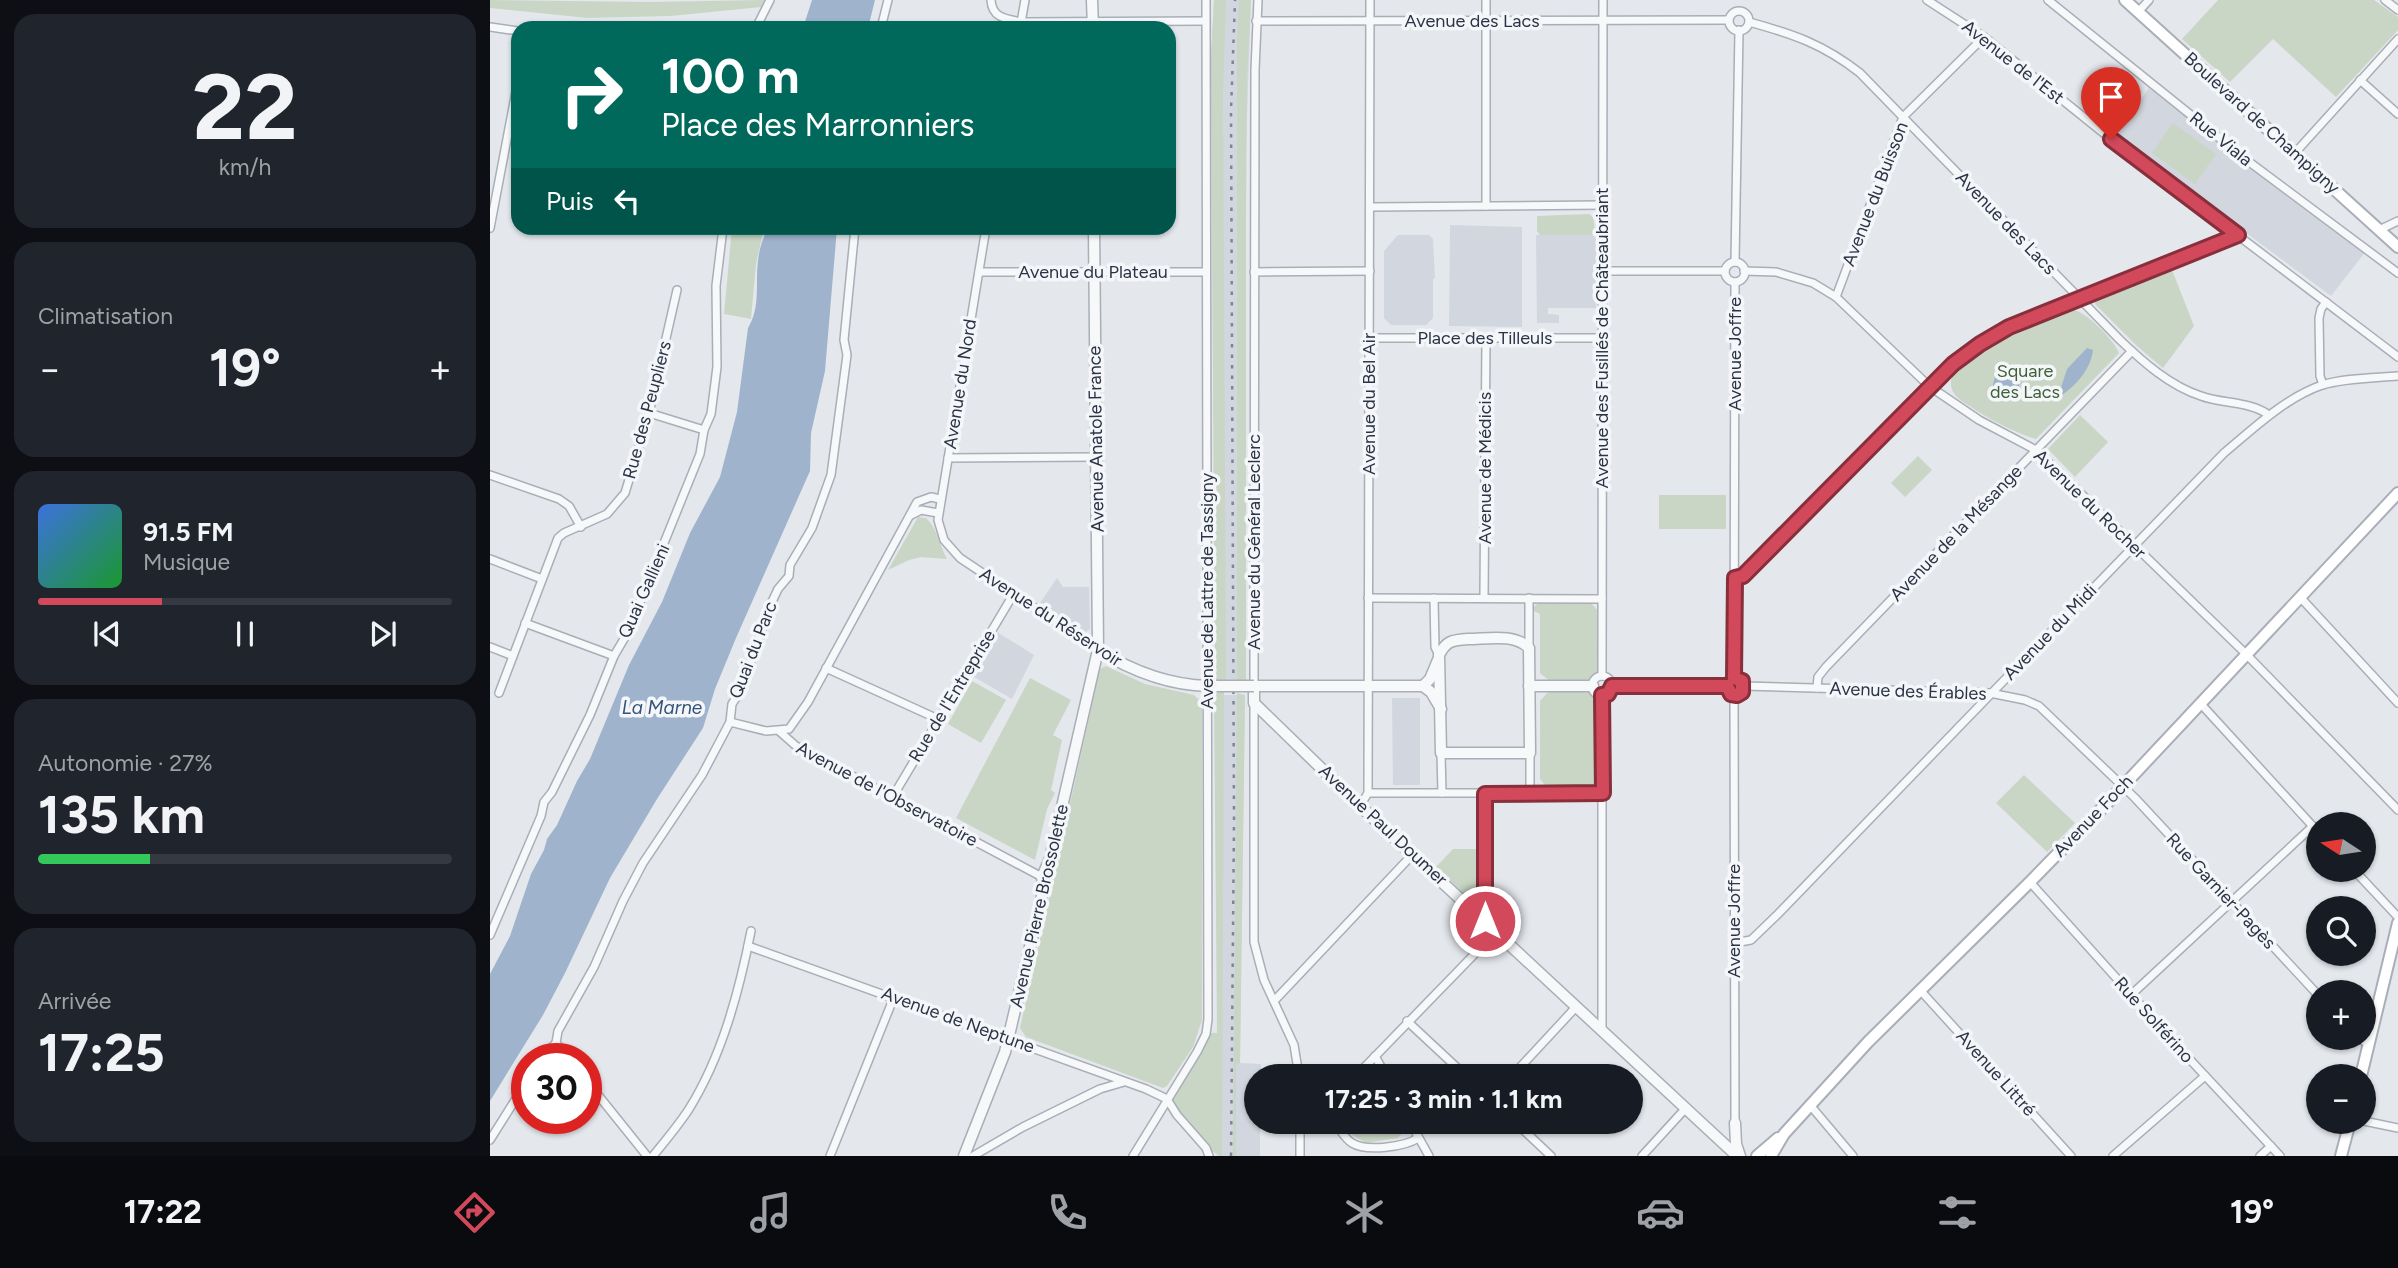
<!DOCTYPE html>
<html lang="fr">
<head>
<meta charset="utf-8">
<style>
	:root { --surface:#171b24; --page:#20242c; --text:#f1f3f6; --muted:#9ea1a6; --line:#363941; --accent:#d1495b }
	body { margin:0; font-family:Figtree,sans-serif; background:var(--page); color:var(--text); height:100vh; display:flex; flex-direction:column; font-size:26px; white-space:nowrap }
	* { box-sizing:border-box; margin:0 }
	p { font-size:23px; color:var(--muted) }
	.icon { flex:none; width:38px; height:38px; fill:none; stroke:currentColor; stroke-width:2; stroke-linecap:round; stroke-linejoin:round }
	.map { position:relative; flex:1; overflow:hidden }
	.sheet { display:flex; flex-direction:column; gap:14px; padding:14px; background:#0d0f14; width:490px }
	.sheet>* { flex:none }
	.hud { position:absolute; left:21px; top:21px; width:665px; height:214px; border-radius:21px; box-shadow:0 2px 5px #0004; background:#00695c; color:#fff; overflow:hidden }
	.needle { width:46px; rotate:282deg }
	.tools { position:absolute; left:1816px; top:812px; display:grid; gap:14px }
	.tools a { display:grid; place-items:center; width:70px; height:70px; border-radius:50%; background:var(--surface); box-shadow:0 2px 5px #0004; font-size:35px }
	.speed { position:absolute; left:21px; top:1043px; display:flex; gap:14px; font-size:35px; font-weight:700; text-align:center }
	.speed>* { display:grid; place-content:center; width:91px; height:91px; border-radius:50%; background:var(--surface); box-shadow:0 2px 5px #0004; line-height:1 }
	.speed .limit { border:10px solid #d22; background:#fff; color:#111 }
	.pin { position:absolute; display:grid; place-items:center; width:60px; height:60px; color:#fff; margin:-72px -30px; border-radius:50% 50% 50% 0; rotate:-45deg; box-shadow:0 0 7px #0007 }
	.pin .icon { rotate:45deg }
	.me { position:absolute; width:77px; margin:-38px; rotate:0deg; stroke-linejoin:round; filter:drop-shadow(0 0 5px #0008) }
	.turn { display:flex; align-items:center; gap:24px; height:147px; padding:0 35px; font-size:32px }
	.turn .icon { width:91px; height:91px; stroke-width:2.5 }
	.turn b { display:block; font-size:49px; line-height:60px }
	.then { display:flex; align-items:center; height:66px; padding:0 35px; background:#0003; gap:14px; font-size:26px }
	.big { font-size:52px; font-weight:700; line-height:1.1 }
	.sheet .widget { flex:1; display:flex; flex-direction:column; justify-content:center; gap:10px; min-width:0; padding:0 24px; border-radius:21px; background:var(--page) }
	.sheet .dial { align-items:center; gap:0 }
	.dial b { font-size:91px; line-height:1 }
	.song { display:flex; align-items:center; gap:21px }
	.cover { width:84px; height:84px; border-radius:10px; background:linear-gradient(135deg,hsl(220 70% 55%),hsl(130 70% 35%)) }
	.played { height:7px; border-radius:4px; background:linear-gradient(90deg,var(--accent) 30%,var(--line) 30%) }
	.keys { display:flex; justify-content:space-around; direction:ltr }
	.heat { display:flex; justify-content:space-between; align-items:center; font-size:38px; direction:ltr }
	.charge { height:10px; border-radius:5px; background:linear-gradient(90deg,#34c759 27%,var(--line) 0) }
	.trip { position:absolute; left:754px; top:1064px; width:399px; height:70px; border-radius:35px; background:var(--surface); box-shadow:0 2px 5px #0004; font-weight:700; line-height:70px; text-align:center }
	.dock { display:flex; height:112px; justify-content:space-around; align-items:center; background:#090b0e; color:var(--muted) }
	.dock .icon { width:49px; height:49px }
	.dock .on { color:var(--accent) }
	.dock b { font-size:32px; color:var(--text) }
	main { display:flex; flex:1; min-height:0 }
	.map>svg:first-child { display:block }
	.built { fill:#d2d6de }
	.green { fill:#c9d6c5 }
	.water { fill:#9fb4cc }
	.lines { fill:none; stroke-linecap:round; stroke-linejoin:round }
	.minor-casing { stroke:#a9aeb7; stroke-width:10 }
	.tertiary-casing { stroke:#a9aeb7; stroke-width:13 }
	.secondary-casing { stroke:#a9aeb7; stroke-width:14 }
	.minor { stroke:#f7f8fa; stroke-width:7 }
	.tertiary { stroke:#f7f8fa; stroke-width:10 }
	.secondary { stroke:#fff; stroke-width:10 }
	.rail { stroke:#7d8696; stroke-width:2.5; stroke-dasharray:3.5 7; stroke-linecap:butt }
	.tertiary-bridge-casing { stroke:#a9aeb7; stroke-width:13; stroke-linecap:butt }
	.tertiary-bridge { stroke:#f7f8fa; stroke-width:10 }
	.route-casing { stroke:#882f3b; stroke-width:18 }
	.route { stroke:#d1495b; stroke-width:12 }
	.labels { text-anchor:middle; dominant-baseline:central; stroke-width:7; stroke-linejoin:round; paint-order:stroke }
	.street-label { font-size:18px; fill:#2b3445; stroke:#f4f6f9 }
	.park-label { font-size:18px; fill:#3f6138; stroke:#f4f6f9 }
	.water-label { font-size:19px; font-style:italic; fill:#34527a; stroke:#f4f6f9 }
</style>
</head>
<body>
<main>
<section class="sheet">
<div class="widget dial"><b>22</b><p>km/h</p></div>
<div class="widget"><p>Climatisation</p>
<div class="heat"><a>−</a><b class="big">19°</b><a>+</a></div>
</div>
<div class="widget">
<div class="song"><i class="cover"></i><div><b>91.5 FM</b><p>Musique</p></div></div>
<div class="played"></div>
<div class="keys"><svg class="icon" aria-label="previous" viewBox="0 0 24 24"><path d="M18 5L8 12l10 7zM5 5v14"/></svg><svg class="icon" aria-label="pause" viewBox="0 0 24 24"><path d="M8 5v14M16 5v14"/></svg><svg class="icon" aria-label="next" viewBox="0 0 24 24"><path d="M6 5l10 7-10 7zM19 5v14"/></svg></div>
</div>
<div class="widget"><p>Autonomie · 27%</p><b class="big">135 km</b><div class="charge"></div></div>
<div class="widget"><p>Arrivée</p><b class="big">17:25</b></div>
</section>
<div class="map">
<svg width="1908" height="1156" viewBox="0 0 1908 1156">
	<rect width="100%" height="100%" fill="#e4e7ec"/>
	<g class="built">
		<polygon points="724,0 761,0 756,147 756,680 725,680 721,58"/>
		<polygon points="1659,88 1821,212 1821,214 1876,251 1841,296 1625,135"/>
		<polygon points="960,225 1032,227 1032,327 959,326"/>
		<polygon points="908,235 939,235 943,239 945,278 943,279 943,318 936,325 901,325 894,318 894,251"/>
		<polygon points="1046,235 1106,235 1106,308 1058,308 1058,314 1069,315 1069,323 1047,323"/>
		<polygon points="567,578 573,587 599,587 600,629 594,633 550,603"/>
		<polygon points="507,632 544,655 522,699 481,675"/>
		<polygon points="727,695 755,695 750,1063 771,1064 771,1076 766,1076 766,1122 770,1122 770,1156 727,1156"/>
		<polygon points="902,698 930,698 930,785 903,785"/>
	</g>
	<g class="green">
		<polygon points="0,0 159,2 274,0 271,7 181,16 97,18 0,8"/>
		<polygon points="724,0 736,0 733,94 736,680 725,680 721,58"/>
		<polygon points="749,0 761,0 757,79 756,220 756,680 747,680 747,37"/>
		<polygon points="1728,0 1884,0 1908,17 1908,30 1846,97 1783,39 1740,82 1692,39"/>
		<polygon points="1683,123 1726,154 1705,184 1662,153"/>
		<polygon points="1099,214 1103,217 1106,235 1050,235 1047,231 1047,216"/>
		<polygon points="242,228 274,228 266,264 261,319 234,314"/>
		<polygon points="1682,270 1704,326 1673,368 1647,346 1605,304 1606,300"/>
		<path d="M1581,309c15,2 43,31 48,44l-83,86c-20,-6 -41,-17 -59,-28 -9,-7 -25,-13 -26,-26 -3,-30 96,-68 120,-76z"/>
		<polygon points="1590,415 1618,442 1585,477 1558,449"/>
		<polygon points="1428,456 1442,470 1415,497 1401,483"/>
		<rect x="1169" y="495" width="67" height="34"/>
		<path d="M428,517l8,1c11,10 14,28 21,41l-26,-2 -12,3 -21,10z"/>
		<polygon points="1049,602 1100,602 1107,610 1108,670 1099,681 1061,682 1050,673 1050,614 1044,611 1044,607"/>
		<polygon points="616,666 655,684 704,695 712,703 712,1020 703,1047 677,1086 673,1088 536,1037 530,1028 610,669"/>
		<polygon points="540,678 581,700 563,735 572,740 561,790 565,793 557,809 545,860 466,818"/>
		<polygon points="482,681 516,700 491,743 458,724"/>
		<polygon points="1098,690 1106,698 1108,704 1109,785 1102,789 1058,789 1050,779 1050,701 1059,691"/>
		<path d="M726,692h8l-2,464c-11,-1 -46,-39 -48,-54 -1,-5 0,-6 2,-11l24,-37 10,-21h7l-3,-339z"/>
		<polygon points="747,693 755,695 750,1063 746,1064 746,1156 743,1156"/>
		<polygon points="1534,775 1585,823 1557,852 1506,803"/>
		<polygon points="963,849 988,849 987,902 984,903 946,867"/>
		<polygon points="852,1122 914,1122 914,1131 908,1138 876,1143 859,1133"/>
	</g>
	<g class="water">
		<polygon points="322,0 385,0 378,28 313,28"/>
		<path d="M278,228h69l-12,143 -14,62 -1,38 -74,167 -21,51 -12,39 -46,71 -47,79 -45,95 -22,42 -53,86v-127l20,-38 21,-62 13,-24 3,-11 10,-14 20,-44 13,-22 39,-94 33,-63 28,-69 30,-56 17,-65 11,-84c13,-21 7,-45 10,-67 1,-12 5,-23 10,-33z"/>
		<path d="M1597,348l6,2c-2,19 -17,35 -31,45l-2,-4 7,-22z"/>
		<polygon points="1526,370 1532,377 1529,386 1532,395 1522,399 1518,396 1503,394 1502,388 1505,377 1512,372"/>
	</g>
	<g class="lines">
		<g class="minor-casing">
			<g id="minor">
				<path d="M501,0c1,18 15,19 30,22l184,-1"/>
				<polyline points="996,0 996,206"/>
				<polyline points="1437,0 1494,37 1621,139 1908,357"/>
				<polyline points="1558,0 1758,161 1908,273"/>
				<polyline points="1895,0 1908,10"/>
				<circle cx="1249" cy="21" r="10"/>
				<polyline points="1648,12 1659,0"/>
				<polyline points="766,21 1239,20"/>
				<path d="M1259,22c44,12 74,22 111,51l260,267c23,22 50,46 81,56 22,8 48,5 68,19"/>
				<polyline points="0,27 28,31"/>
				<polyline points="254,28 266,27"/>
				<polyline points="266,28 280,0"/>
				<polyline points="391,28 398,0"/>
				<polyline points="530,28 535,0"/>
				<polyline points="1870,80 1908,114"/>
				<polyline points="1804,154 1908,39"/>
				<polyline points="880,207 1112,205"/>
				<polyline points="0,228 28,81"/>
				<polyline points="496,228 448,520 454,540 470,558 608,650"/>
				<polyline points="1889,230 1908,221"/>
				<polyline points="1245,262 1249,30"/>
				<circle cx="1245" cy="272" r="10"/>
				<polyline points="1111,271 1235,271"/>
				<polyline points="1254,271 1286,272 1323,283 1346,297 1439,386 1489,420 1546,450 1756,654 1908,810"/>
				<polyline points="489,272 716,272"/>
				<polyline points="764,272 880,271"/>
				<polyline points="1346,297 1413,117 1494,37"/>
				<polyline points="879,338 1112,338"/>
				<polyline points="1833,385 1830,376 1829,318 1831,309 1836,302"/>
				<polyline points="159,413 214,430"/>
				<polyline points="458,458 607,457"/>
				<polyline points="0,475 69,499 79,506 91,527"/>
				<polyline points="421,515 431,510 448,513"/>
				<polyline points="0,559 52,579"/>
				<polyline points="1245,578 1253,576 1439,386 1490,344 1519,327 1748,235"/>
				<polyline points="1810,597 1908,703"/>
				<polyline points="878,598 1112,599"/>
				<polyline points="944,598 945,647 949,655"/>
				<polyline points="994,598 996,338"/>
				<polyline points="35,623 124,656"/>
				<polyline points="0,647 23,656"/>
				<polyline points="1039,648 1039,598"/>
				<polyline points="336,668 448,719"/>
				<polyline points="1112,676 1113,0"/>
				<circle cx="1112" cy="686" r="10"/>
				<circle cx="1245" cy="686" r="9"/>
				<polyline points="1244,678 1245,282"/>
				<polyline points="764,686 765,70 768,0"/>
				<polyline points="1122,686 1237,686"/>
				<polyline points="1254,686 1500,693 1535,700 1549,706 1645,798 1829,996"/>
				<polyline points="1327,688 1328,677 1336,667 1642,351"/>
				<polyline points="9,693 68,538 74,533 117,514 135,493 159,413 187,290"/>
				<polyline points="1244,695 1245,1123"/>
				<polyline points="1112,696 1112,1031"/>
				<polyline points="764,703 764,942 774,980 804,1045 809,1076"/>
				<polyline points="1710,703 1829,833"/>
				<polyline points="240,722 276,731 299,729 318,702 427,502 441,497 450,499"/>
				<polyline points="289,731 306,746 552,877"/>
				<polyline points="951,753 952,793"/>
				<polyline points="878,793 1113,793"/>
				<polyline points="995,794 995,921"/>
				<polyline points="1040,794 1040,753"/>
				<polyline points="402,798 523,595"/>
				<polyline points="870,806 878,793 880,0"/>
				<polyline points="1864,870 1908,917"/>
				<polyline points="1540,882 1691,1050 1790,1156"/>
				<polyline points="0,935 51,816 54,802 62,792 100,715 124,656 138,632 210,454 214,430 221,414 227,367 226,286 233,228"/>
				<path d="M1244,943l17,-3 27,-26 446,-461c30,-25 61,-55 98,-68 23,-7 52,-7 76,-9"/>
				<polyline points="258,946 656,1089 677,1099 687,1115 716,1148 719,1156"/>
				<polyline points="1430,990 1581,1156"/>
				<polyline points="1642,994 1823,826"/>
				<polyline points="785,1000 923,854"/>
				<polyline points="917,1021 976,1076"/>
				<polyline points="1868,1038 1879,1044"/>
				<polyline points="66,1043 68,1031 104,967 133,901 153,863 212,775 240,722 242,704 250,692 280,606 288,589 299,576 300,565 322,528 341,475 357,355 354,340 365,228"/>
				<polyline points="66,1043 80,1059"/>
				<polyline points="885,1056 896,1076"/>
				<polyline points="51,1059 66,1043"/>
				<polyline points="866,1076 1006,932"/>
				<polyline points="1022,1076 1086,1007"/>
				<polyline points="96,1080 157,1156"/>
				<polyline points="1320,1105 1363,1156"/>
				<polyline points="1874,1121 1908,1128"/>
				<polyline points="810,1122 810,1156"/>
				<path d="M844,1122c6,7 11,17 18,21 14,9 53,4 66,-5"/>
				<polyline points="920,1122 939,1156"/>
				<polyline points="1025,1122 1061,1156"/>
				<polyline points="0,1140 37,1081"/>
				<path d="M163,1156c12,-15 25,-30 36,-47 33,-53 50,-117 62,-178"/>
				<polyline points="340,1156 404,997"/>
				<polyline points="483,1156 533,1127 610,1089 634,1082"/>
				<polyline points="643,1156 707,1052 716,1034 718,1019 716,0"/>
				<polyline points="1152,1156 1195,1109"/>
				<polyline points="1623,1156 1715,1076"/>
				<polyline points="1770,1156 1781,1146"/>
			</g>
		</g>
		<g class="tertiary-casing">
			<g id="tertiary">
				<polyline points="602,0 603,28"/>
				<path d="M978,639c19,0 46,-6 61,9l1,105h-89l-2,-98c7,-14 13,-15 29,-16z"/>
				<path d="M608,650c34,21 70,35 110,36"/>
				<polyline points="933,686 940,679 948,660"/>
				<polyline points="1039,686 1103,686"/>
				<polyline points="951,709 941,692 933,686 764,686 764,703 870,806 1247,1156"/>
				<polyline points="1245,1123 1246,1144 1250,1156"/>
				<polyline points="474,1156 515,1052 554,888 552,877 560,859 608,650 604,228"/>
			</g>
		</g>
		<g class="secondary-casing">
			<g id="secondary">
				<polyline points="1635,0 1908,247"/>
				<polyline points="1871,1076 1908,923"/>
				<polyline points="1267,1156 1288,1138"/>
				<polyline points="1281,1156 1294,1134 1378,1042 1540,882 1620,800 1908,493"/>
				<polyline points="1851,1156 1860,1122"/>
			</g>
		</g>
		<use href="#minor" class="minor"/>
		<use href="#tertiary" class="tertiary"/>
		<use href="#secondary" class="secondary"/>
		<polyline class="rail" points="741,1156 744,820 741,110 745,0"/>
		<g class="tertiary-bridge-casing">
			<polyline id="tertiary-bridge" points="718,686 764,686"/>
		</g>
		<use href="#tertiary-bridge" class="tertiary-bridge"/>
	</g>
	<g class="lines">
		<g class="route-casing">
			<polyline id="route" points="995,921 995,794 1113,793 1112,695 1118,694 1122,686 1237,686 1241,694 1247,695 1252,692 1252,681 1244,678 1245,578 1253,576 1463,364 1490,344 1519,327 1748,235 1621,139"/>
		</g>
		<use href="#route" class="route"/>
	</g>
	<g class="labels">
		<g class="street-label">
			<text x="982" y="21">Avenue des Lacs</text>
			<text transform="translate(1523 62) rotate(38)">Avenue de l'Est</text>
			<text transform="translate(1772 123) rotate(42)">Boulevard de Champigny</text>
			<text transform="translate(1731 139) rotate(39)">Rue Viala</text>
			<text transform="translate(1385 194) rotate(-69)">Avenue du Buisson</text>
			<text transform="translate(1516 223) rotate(46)">Avenue des Lacs</text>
			<text x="603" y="272">Avenue du Plateau</text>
			<text x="995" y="338">Place des Tilleuls</text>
			<text transform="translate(1112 338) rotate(-90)">Avenue des Fusillés de Châteaubriant</text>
			<text transform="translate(1245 354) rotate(-90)">Avenue Joffre</text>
			<text transform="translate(470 384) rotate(-81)">Avenue du Nord</text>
			<text transform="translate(879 404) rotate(-90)">Avenue du Bel Air</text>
			<text transform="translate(157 410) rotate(-75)">Rue des Peupliers</text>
			<text transform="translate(606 439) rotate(-91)">Avenue Anatole France</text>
			<text transform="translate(995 468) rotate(-90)">Avenue de Médicis</text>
			<text transform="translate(1600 504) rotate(44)">Avenue du Rocher</text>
			<text transform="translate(1466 533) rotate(-46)">Avenue de la Mésange</text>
			<text transform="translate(764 542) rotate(-90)">Avenue du Général Leclerc</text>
			<text transform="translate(154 591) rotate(-66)">Quai Gallieni</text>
			<text transform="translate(717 591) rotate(-90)">Avenue de Lattre de Tassigny</text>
			<text transform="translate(561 617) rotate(33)">Avenue du Réservoir</text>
			<text transform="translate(1560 632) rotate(-46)">Avenue du Midi</text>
			<text transform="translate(263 650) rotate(-69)">Quai du Parc</text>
			<text transform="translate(1418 691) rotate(2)">Avenue des Érables</text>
			<text transform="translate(462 696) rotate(-59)">Rue de l'Entreprise</text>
			<text transform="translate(397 794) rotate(28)">Avenue de l'Observatoire</text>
			<text transform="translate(1603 816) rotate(-46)">Avenue Foch</text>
			<text transform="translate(893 825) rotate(43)">Avenue Paul Doumer</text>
			<text transform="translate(1731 891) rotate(47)">Rue Garnier-Pagès</text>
			<text transform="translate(549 906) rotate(-77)">Avenue Pierre Brossolette</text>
			<text transform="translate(1244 921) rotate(-90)">Avenue Joffre</text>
			<text transform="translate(468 1020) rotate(20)">Avenue de Neptune</text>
			<text transform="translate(1664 1020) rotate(48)">Rue Solférino</text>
			<text transform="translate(1506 1073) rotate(48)">Avenue Littré</text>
		</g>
		<g class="park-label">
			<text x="1535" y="371">Square<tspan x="1535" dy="21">des Lacs</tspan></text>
		</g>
		<g class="water-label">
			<text x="172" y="707">La Marne</text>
		</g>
	</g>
</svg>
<div class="tools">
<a><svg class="needle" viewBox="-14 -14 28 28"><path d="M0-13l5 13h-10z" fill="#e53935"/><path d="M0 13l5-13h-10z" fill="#9ea1a6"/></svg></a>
<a><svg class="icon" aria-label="search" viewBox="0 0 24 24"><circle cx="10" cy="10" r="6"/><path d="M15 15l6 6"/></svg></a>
<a>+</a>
<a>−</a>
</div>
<div class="speed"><div class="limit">30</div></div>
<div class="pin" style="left:1621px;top:139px;background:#d93025"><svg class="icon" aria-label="arrive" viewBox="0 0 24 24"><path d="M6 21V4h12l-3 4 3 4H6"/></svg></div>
<svg class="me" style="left:995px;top:921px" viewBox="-20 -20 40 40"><circle r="17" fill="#d1495b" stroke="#fff" stroke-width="3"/><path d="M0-11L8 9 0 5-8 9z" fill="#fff"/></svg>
<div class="trip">17:25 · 3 min · 1.1 km</div>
<div class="hud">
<div class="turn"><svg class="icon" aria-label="right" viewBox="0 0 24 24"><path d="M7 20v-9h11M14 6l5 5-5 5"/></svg><div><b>100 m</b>Place des Marronniers</div></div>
<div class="then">Puis<svg class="icon" aria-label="left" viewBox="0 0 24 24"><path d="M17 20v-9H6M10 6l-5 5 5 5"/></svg></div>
</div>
</div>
</main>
<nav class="dock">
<b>17:22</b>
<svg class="icon on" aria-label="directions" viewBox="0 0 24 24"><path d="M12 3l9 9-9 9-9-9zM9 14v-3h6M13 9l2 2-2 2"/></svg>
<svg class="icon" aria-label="music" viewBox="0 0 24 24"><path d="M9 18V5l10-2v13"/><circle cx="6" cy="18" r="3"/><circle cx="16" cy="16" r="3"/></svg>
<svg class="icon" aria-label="phone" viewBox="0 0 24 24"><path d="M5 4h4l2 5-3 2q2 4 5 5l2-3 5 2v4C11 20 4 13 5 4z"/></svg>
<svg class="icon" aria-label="climate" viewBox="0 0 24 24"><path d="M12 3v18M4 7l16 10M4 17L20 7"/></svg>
<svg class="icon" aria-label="car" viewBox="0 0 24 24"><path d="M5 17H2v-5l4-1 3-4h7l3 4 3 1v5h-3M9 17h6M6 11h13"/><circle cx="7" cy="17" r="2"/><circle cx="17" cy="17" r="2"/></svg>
<svg class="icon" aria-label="filters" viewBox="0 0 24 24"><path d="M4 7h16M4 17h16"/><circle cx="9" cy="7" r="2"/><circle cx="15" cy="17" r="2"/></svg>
<b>19°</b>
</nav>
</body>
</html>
